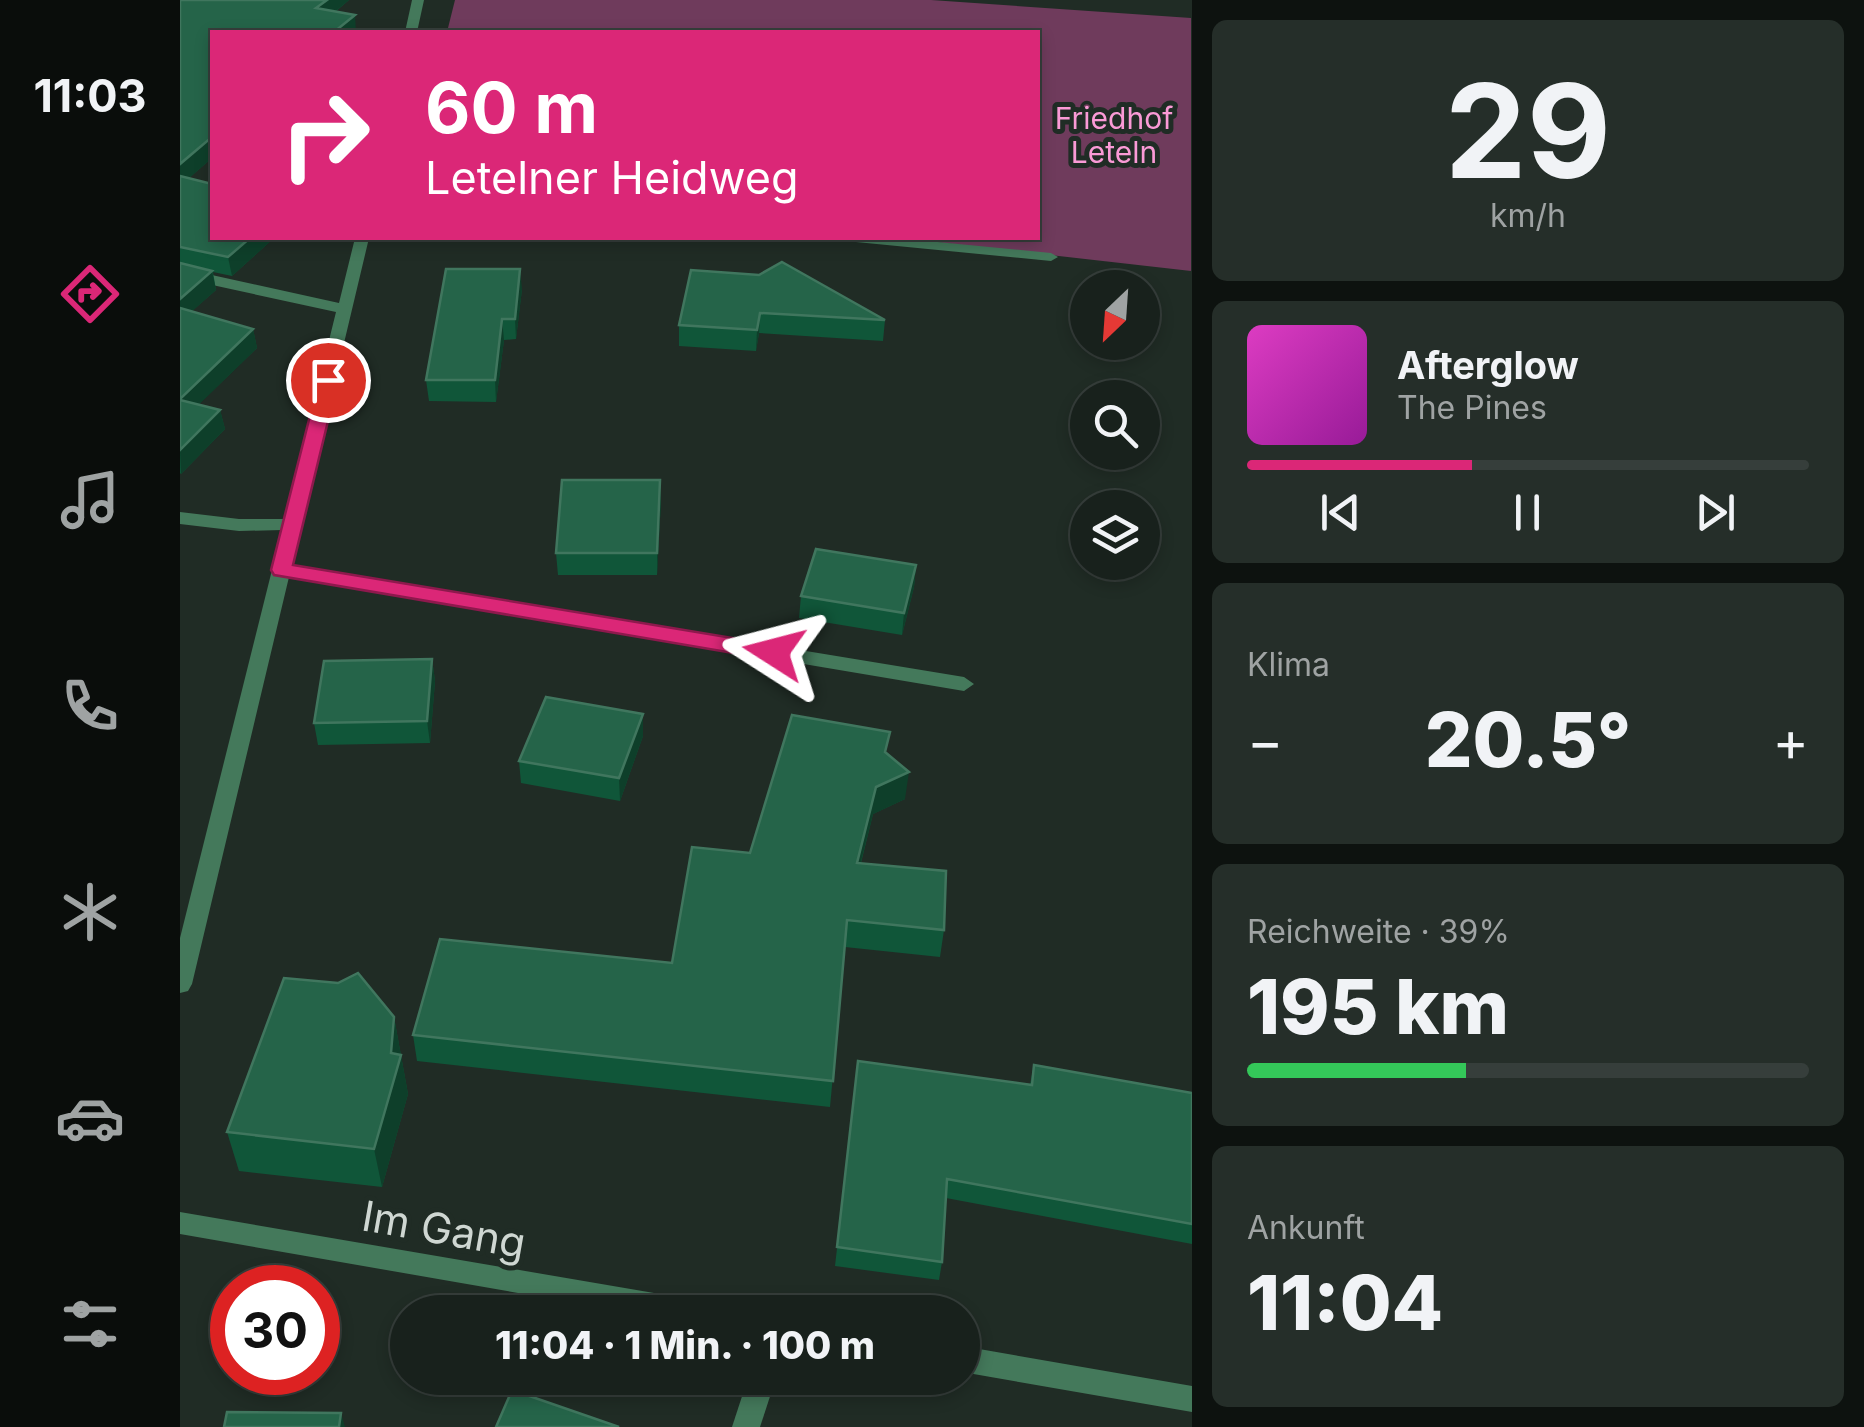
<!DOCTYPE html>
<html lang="de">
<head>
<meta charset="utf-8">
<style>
	:root { --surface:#18211c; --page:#252e29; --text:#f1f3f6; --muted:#9fa3a3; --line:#363e3b; --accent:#db2777 }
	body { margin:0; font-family:Inter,sans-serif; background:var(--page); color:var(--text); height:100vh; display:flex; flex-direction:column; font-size:38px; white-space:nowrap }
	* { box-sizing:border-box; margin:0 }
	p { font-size:32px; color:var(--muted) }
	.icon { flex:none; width:55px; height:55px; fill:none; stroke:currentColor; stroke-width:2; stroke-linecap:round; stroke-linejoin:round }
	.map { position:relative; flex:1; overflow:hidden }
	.side { display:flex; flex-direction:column; gap:20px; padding:20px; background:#0d120f; width:672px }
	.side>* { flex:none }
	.top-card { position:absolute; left:30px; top:30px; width:830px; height:210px; border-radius:0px; box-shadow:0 5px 15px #0003,0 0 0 2px var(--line); background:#db2777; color:#fff; overflow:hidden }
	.needle { width:65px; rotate:205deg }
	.fabs { position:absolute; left:890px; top:270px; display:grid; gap:20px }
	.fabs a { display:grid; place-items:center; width:90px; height:90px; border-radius:50%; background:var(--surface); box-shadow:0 5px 15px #0003,0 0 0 2px var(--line); font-size:50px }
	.speed { position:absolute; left:30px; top:1265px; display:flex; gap:20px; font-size:50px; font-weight:700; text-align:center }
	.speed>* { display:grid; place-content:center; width:130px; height:130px; border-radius:50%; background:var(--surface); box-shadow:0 5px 15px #0003,0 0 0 2px var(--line); line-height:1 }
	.speed .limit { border:15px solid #d22; background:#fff; color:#111 }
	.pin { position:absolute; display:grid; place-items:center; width:85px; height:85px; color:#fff; margin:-42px; border:5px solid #fff; border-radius:50%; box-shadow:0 2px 10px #0007 }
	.me { position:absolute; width:110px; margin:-55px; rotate:279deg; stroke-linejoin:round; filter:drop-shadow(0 0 8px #0008) }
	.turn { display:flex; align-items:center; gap:35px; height:210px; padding:0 50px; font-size:45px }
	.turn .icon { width:130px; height:130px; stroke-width:2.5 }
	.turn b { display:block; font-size:70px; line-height:85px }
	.big { font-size:75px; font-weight:800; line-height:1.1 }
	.side .tile { flex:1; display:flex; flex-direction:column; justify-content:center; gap:15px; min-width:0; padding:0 35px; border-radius:15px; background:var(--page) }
	.side .dial { align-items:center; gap:0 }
	.dial b { font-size:130px; line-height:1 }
	.song { display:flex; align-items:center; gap:30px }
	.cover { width:120px; height:120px; border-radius:15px; background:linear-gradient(135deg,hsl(310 70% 55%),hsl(300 70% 35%)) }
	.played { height:10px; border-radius:5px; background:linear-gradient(90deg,var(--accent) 40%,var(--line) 40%) }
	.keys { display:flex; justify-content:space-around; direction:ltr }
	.heat { display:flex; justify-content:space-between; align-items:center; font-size:55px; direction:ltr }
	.charge { height:15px; border-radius:8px; background:linear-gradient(90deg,#34c759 39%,var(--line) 0) }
	.trip { position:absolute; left:210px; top:1295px; width:590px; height:100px; border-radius:50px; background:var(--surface); box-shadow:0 5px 15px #0003,0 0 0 2px var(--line); font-weight:800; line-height:100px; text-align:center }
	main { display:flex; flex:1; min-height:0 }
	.menu { display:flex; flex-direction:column; width:180px; justify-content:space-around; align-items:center; background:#0a0d0b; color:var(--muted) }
	.menu .icon { width:70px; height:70px }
	.menu .current { color:var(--accent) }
	.menu b { font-size:45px; color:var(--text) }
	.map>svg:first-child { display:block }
	.green { fill:#6f3b5c }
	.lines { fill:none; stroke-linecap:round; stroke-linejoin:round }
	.minor { fill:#44795b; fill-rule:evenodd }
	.wall { fill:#105639 }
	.shaded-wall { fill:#0e3f2a }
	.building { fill:#256449; stroke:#40765e; stroke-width:2.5 }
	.route { fill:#db2777; stroke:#8e194d; stroke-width:2.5 }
	.labels { text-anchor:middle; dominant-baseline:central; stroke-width:10; stroke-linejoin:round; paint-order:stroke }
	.far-park-label { font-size:30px; fill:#fa9ad6; stroke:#202c25 }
	.near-street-label { font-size:42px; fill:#cfd7d2; stroke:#202c25 }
</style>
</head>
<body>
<main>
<nav class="menu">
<b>11:03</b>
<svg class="icon current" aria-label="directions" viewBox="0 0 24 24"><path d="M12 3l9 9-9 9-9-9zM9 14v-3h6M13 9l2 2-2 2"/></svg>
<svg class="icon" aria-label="music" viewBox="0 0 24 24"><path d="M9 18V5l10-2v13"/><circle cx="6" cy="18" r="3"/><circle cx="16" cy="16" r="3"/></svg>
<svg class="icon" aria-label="phone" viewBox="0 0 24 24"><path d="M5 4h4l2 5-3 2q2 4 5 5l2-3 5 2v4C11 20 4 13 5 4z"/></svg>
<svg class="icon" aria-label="climate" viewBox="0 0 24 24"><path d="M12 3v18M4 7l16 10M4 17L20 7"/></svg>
<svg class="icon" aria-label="car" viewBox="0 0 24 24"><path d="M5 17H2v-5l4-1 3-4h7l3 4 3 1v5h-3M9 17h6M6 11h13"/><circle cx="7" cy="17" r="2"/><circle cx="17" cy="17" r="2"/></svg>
<svg class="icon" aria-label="filters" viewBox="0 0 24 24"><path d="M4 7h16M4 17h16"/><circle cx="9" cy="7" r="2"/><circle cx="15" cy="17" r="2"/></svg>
</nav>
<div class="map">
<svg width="1012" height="1427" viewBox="0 0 1012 1427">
	<rect width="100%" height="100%" fill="#202c25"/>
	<polygon class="green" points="275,0 751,0 1011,18 1011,271 720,238 858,238 858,32 267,32"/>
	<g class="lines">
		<g class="minor">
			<polygon points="232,0 244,0 237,32 225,32"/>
			<polygon points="175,238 189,238 111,566 784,677 794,684 784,691 109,577 12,984 8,991 0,993 0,938 102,530 59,531 0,524 0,512 59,519 105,519 156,312 0,278 0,268 159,303"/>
			<polygon points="669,238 716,238 871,253 878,257 871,261 676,242"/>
			<polygon points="0,1212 515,1300 524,1303 528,1312 447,1312 0,1234"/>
			<polygon points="782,1346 1012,1386 1012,1412 782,1372"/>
			<polygon points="568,1378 596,1378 580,1427 552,1427"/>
		</g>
	</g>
	<g class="wall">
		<polygon points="0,0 169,0 155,12 177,32 9,178 32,238 94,238 52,276 33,272 36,290 12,311 73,329 77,348 19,404 40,410 45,429 1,474 0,473"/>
		<polygon points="511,270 705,320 703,341 579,333 576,351 499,346 499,325"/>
		<polygon points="342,289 336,339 324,340 316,402 249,401 246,380"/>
		<polygon points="481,501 477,575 378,575 376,553"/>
		<polygon points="736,565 734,587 722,635 619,618 621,596"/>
		<polygon points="252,659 255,681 250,743 138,745 134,723"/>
		<polygon points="463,714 463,736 440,801 341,783 339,761"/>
		<polygon points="707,754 725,799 693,814 681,863 764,930 760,957 665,947 650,1107 237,1061 233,1035 492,963 570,853"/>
		<polygon points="214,1017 228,1094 202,1187 59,1171 47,1132"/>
		<polygon points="678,1061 850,1084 854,1065 1012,1093 1012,1244 766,1198 762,1262 759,1280 655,1266"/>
	</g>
	<g class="shaded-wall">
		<polygon points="147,0 169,0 139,25 136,8"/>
		<polygon points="175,15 176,32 154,32"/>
		<polygon points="32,137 32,158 0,186 0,164"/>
		<polygon points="70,238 94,238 52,276 48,257"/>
		<polygon points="340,269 342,289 336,339 335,319"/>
		<polygon points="32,271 36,290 0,322 0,299"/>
		<polygon points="580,313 579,333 576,351 577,330"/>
		<polygon points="322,319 324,340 316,402 315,380"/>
		<polygon points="73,329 77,348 3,420 0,399"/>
		<polygon points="40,410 45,429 1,474 0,450"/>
		<polygon points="480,480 481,501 477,575 477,553"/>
		<polygon points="736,565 734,587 722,635 724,613"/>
		<polygon points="252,659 255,681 250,743 247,721"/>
		<polygon points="463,714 463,736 440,801 439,778"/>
		<polygon points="729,772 725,799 693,814 674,889 677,863 696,787"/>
		<polygon points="214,1017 228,1094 202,1187 194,1149 211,1053"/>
		<polygon points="161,1413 165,1427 159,1427"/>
	</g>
	<g class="building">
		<polygon points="0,0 147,0 136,8 175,15 154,32 32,32 32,137 0,164"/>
		<polygon points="0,176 32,184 32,238 70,238 48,257 0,247"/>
		<polygon points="602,262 705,320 580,313 577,330 499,325 511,270 579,275"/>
		<polygon points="0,263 32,271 0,299"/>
		<polygon points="266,269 340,269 335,319 322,319 315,380 246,380"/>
		<polygon points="0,308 73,329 0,399"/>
		<polygon points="0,400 40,410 0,450"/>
		<polygon points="382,480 480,480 477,553 376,553"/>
		<polygon points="636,549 736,565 724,613 621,596"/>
		<polygon points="252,659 247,721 134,723 144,661"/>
		<polygon points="366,697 463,714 439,778 339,761"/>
		<polygon points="612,715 710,732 705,752 729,772 696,787 677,863 766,871 764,930 667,920 653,1081 233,1035 260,939 492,963 512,847 570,853"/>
		<polygon points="178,973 214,1017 211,1053 221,1055 194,1149 47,1132 104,978 158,983"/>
		<polygon points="678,1061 852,1085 854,1065 1012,1093 1012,1224 767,1179 762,1262 657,1247"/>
		<polygon points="332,1390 439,1427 316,1427"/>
		<polygon points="47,1412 161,1413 159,1427 44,1427"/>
	</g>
	<polygon class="route" points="148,375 158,380 113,565 594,645 605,652 594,660 94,575 91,570 139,380"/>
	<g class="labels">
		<g class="far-park-label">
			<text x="934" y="118">Friedhof<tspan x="934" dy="34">Leteln</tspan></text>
		</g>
		<g class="near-street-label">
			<text transform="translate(264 1229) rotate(10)">Im Gang</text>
		</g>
	</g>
</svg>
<div class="fabs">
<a><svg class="needle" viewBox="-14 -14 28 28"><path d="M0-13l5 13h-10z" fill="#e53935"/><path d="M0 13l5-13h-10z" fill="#9fa3a3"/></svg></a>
<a><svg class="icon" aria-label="search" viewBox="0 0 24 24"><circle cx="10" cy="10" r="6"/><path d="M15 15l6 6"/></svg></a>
<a><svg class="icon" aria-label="layers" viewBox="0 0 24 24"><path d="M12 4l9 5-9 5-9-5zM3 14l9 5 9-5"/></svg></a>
</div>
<div class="speed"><div class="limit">30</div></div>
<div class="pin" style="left:148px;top:380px;background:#d93025"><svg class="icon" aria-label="arrive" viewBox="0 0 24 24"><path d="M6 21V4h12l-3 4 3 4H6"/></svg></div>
<svg class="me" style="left:594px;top:652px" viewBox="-20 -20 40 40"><path d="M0-17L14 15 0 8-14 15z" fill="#db2777" stroke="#fff" stroke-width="4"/></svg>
<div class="trip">11:04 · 1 Min. · 100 m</div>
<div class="top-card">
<div class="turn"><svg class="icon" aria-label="right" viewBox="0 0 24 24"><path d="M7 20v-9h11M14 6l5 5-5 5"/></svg><div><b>60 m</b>Letelner Heidweg</div></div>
</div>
</div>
<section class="side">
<div class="tile dial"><b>29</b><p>km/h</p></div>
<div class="tile">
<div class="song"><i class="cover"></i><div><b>Afterglow</b><p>The Pines</p></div></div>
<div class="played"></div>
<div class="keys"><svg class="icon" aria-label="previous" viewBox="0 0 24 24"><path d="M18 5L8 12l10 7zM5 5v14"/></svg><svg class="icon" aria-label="pause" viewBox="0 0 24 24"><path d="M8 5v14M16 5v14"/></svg><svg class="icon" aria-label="next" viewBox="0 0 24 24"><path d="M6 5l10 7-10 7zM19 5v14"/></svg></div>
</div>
<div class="tile"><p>Klima</p>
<div class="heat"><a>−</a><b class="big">20.5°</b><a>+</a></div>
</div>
<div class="tile"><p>Reichweite · 39%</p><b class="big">195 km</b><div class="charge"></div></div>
<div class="tile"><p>Ankunft</p><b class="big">11:04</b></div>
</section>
</main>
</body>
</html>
